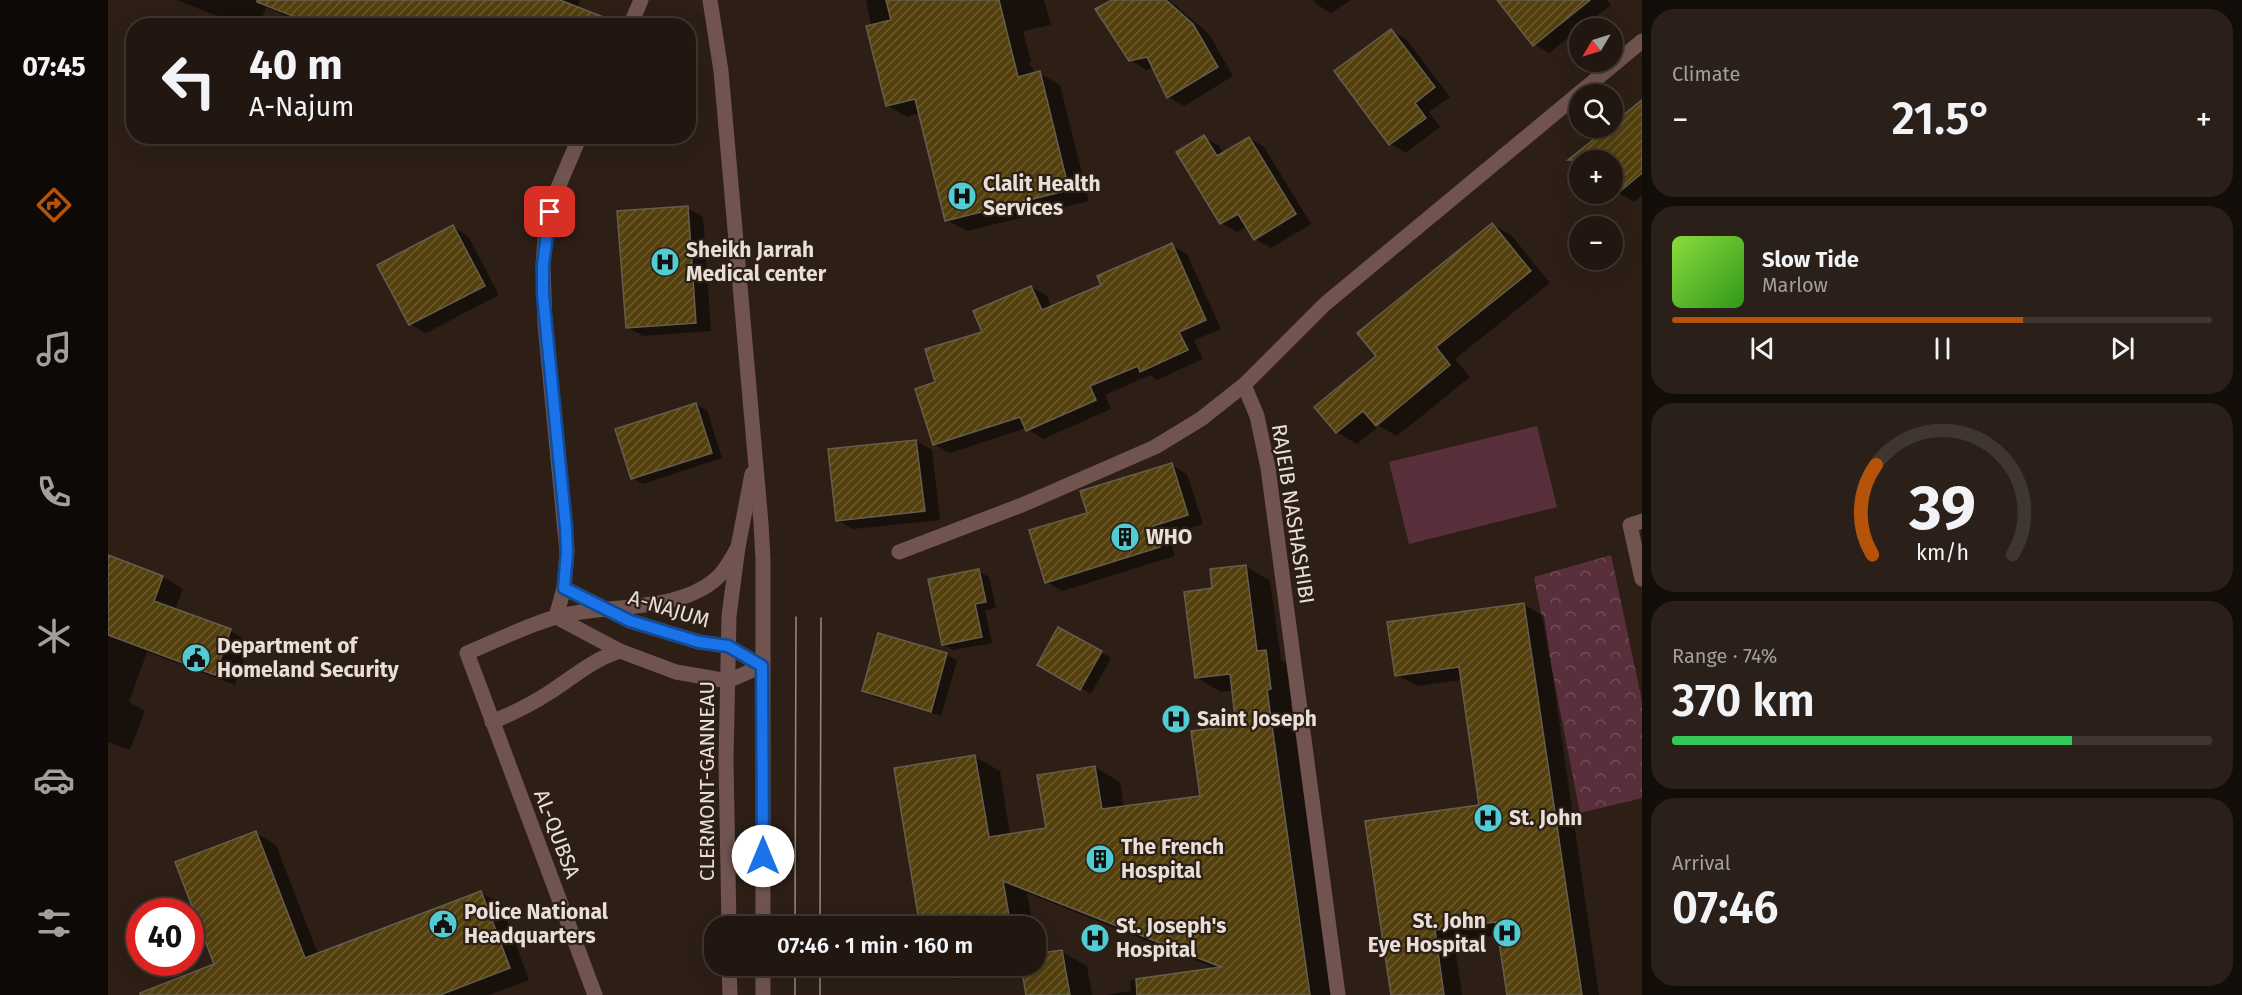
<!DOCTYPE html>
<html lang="en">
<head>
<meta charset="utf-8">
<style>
	:root { --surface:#221710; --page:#2a2019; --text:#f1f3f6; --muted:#a29f9f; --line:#3f3630; --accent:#b45309 }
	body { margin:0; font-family:"Fira Sans",sans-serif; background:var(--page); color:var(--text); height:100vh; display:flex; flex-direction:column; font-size:22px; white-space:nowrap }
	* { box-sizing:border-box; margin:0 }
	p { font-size:20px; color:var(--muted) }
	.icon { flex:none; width:33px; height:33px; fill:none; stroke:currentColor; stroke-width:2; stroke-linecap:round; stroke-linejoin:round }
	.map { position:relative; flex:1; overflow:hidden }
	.sheet { display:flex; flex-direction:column; gap:9px; padding:9px; background:#130d09; width:600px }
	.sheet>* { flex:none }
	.hud { position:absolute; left:18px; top:18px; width:570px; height:126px; border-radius:24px; box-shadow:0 6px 24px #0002,0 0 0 2px var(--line); background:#221710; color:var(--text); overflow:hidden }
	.needle { width:39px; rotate:232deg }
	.fabs { position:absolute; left:1461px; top:18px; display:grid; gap:12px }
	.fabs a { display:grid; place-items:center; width:54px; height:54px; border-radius:50%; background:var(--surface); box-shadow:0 6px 24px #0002,0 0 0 2px var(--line); font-size:30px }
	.speed { position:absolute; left:18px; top:898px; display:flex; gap:12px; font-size:30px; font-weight:700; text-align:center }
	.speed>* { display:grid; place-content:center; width:78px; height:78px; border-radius:50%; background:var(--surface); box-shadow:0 6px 24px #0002,0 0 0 2px var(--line); line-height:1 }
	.speed .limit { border:9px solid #d22; background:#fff; color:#111 }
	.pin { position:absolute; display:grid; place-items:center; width:51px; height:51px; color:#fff; margin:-26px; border-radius:12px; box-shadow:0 3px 9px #0006 }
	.me { position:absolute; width:66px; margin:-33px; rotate:0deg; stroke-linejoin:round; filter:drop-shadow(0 0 4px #0008) }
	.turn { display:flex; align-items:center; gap:21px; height:126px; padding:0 24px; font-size:27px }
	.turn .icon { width:78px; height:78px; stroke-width:2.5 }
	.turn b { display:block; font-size:42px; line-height:51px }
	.big { font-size:45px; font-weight:600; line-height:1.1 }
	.sheet .card { flex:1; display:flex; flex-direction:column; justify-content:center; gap:9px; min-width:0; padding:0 21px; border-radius:24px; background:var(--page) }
	.sheet .dial { align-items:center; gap:0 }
	.dial svg { height:156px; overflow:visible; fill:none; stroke:var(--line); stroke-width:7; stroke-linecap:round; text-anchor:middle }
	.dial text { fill:var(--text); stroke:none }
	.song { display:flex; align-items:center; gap:18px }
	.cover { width:72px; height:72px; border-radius:9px; background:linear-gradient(135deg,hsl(90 70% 55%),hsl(110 70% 35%)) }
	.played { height:6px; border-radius:3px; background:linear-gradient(90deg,var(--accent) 65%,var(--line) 65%) }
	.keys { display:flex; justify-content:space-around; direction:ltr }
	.heat { display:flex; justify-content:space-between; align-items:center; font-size:33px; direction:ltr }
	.charge { height:9px; border-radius:4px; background:linear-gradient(90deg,#34c759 74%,var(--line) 0) }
	.trip { position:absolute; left:596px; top:916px; width:342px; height:60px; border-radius:24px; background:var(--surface); box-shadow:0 6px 24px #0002,0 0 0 2px var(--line); font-weight:600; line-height:60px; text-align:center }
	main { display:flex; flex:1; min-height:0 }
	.dock { display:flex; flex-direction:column; width:108px; justify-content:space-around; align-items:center; background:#0e0906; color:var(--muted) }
	.dock .icon { width:42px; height:42px }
	.dock .active { color:var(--accent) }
	.dock b { font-size:27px; color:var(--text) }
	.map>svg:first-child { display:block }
	.park { fill:url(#park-crowns) }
	.pitch { fill:#592f3c }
	.shadow { fill:#0007 }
	.building { fill:url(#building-hatch); stroke:#655e4d; stroke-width:1.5 }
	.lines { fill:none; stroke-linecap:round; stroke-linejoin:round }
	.minor { stroke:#71544f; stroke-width:15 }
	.tram { stroke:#968b83; stroke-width:1.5 }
	.route-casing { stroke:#114b97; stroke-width:15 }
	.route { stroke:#1a73e8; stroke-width:10 }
	.labels { text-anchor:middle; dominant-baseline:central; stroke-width:4.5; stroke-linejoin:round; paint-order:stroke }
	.poi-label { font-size:21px; font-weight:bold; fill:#e8dfd8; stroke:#2d1f16; text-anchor:start }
	.street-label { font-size:21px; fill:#e8dfd8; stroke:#2d1f16 }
</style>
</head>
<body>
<main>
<nav class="dock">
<b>07:45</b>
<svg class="icon active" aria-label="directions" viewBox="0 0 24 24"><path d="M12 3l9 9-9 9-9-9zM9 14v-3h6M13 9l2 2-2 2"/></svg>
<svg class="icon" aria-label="music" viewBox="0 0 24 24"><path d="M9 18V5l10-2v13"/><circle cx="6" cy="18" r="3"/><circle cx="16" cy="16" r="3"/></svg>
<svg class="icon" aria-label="phone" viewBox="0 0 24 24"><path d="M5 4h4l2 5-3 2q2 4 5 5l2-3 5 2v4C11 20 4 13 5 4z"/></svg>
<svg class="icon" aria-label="climate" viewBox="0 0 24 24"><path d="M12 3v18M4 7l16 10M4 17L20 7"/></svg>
<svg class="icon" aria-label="car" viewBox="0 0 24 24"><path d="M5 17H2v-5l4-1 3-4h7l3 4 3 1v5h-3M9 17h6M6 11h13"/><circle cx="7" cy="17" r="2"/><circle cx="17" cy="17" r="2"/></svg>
<svg class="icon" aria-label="filters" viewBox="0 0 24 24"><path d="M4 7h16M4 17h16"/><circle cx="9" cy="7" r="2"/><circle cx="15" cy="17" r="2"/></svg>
</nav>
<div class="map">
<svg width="1534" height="995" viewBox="0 0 1534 995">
	<defs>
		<pattern id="park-crowns" width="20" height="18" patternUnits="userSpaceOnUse" patternTransform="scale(1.5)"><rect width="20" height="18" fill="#592f3c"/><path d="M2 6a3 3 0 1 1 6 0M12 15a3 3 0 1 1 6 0" fill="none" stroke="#714d57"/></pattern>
		<pattern id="building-hatch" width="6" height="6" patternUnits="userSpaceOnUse" patternTransform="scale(1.5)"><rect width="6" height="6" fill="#53400d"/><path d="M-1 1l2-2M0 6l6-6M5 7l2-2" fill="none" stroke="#6c5b30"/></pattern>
	</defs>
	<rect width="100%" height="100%" fill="#2d1f16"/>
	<polygon class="park" points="1503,555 1534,701 1534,798 1472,813 1426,577"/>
	<polygon class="pitch" points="1429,426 1449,507 1301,544 1281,462"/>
	<g class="shadow">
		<polygon points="69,0 472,0 469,8 512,26 200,26 158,7 151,26 134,26"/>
		<polygon points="758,0 936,0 943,25 915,31 923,61 920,64 924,67 926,74 931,73 952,85 981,201 859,231 838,220 812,113 799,117 779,105"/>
		<polygon points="1008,0 1061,0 1101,34 1125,76 1076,106 1060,97 1046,67 1038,70 1022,60"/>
		<polygon points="1205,0 1243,0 1223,13 1208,4"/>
		<polygon points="1391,0 1499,0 1503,5 1441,53 1426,44"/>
		<polygon points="1283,31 1299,40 1342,97 1321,112 1332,127 1298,153 1282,144 1228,71"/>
		<polygon points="1529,106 1534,109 1534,195 1526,202 1511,193 1504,185 1504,160 1484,160 1475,150"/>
		<polygon points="1096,137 1111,146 1116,154 1141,138 1156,147 1203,224 1163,248 1147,239 1139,226 1129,232 1113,223"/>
		<polygon points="579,208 595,217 603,331 535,336 519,327"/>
		<polygon points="1384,224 1404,236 1442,283 1347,359 1362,377 1289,436 1271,426 1249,444 1229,432 1270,356"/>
		<polygon points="345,227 360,236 391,295 318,333 302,324"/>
		<polygon points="1063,245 1079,254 1113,329 1086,340 1095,359 1049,380 1042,375 997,395 1003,409 935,439 918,428 842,453 826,444 829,383 923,287 939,296 944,308 995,286"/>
		<polygon points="588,404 599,410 614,458 535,484 525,478"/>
		<polygon points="808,441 824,450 832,520 745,529 729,520"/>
		<polygon points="1064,465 1079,474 1095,524 1060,535 1067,556 954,591 938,582 981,514"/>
		<polygon points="0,557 55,577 75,589 67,610 122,631 142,642 127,685 39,652 21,702 37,711 22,750 0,742"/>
		<polygon points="1138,566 1162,581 1173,660 1183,666 1188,703 1183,704 1224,995 998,995 1023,991 1022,981 1110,969 919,893 925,927 814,927 867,757 892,771 902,835 939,829 987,767 1012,782 1016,807 1094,797 1130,727 1126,690 1113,692 1088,677 1106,590"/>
		<polygon points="870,571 881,577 888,608 877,610 884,643 845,650 835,644"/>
		<polygon points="1416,605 1436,616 1491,995 1400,995 1392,935 1346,941 1354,995 1284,995 1373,806 1354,680 1309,686 1289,675"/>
		<polygon points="951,629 1003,658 983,694 931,665"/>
		<polygon points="771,635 839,655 849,661 833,716 766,697 755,691"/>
		<polygon points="148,833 168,845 210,954 372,892 393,904 421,980 381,995 30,995 108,965"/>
		<polygon points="927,940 930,955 954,952 979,966 984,995 919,995 915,967 845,979 823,966 927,966"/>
	</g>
	<g class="building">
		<polygon points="149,0 452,0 513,24 512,26 210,26 149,2"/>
		<polygon points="778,0 891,0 910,77 932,71 961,190 837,221 807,99 778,106 758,26 783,20"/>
		<polygon points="1004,0 1058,0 1085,24 1110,67 1059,98 1039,57 1021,61 987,9"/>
		<polygon points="1389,0 1482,0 1425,46"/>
		<polygon points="1283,29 1327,87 1307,103 1318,118 1281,145 1226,71"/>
		<polygon points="1534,100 1534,173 1504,198 1504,160 1460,160 1500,128 1504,128 1504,124"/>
		<polygon points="1096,135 1109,156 1141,137 1188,214 1146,240 1130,214 1112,224 1068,152"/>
		<polygon points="580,206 588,323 518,328 509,211"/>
		<polygon points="1384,223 1423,271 1328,347 1342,365 1268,426 1255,411 1228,433 1206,407 1268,356 1249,333"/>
		<polygon points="345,225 377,286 301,325 269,265"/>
		<polygon points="1064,243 1098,320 1071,332 1080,350 1032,372 1030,366 982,386 988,400 918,431 912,417 825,445 807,389 827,382 817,349 874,332 865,311 923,286 934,310 993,285 989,276"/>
		<polygon points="588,403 604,453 523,479 507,429"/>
		<polygon points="808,440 817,511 728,521 720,449"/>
		<polygon points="1064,463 1080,515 1045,526 1052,547 937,583 921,530 979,513 972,491"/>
		<polygon points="0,555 55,576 46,601 123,629 107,675 0,635"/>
		<polygon points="1138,565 1149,651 1158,650 1163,689 1159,690 1202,995 1029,995 1028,979 1113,967 895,881 903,927 812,927 786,768 867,755 881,837 938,828 929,775 987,766 994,809 1092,796 1083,731 1128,726 1122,674 1087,678 1076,592 1104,588 1102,569"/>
		<polygon points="871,569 878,602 867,604 874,637 834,645 820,579"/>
		<polygon points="1416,603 1474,995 1399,995 1388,922 1327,930 1336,995 1283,995 1257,821 1371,805 1351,667 1287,676 1279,622"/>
		<polygon points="950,627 994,651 972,690 929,665"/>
		<polygon points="770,633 839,653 823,712 754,691"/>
		<polygon points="148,831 197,958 373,891 402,968 332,995 32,995 32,993 106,964 67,862"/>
		<polygon points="954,950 962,995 918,995 913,966 927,966 927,954"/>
	</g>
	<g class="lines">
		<g class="minor">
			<polyline points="602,0 613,71 653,523 655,559 655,927"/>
			<polyline points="522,26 533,0"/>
			<polyline points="1534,521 1522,525 1534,579"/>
			<polyline points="791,552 914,505 1047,447 1093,419 1136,385"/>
			<polyline points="456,588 522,621 591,642 620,646 654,666"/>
			<polyline points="448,617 456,588 459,552 437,324 435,265 437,239 446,197 472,136"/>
			<polyline points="448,617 512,651 568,672 620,681 654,666"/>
			<path d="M384,722c19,-8 38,-17 55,-28 24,-15 46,-35 73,-43"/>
			<polyline points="621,927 618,760 621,616 630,547 644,474"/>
			<polyline points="621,966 622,995"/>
			<polyline points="655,966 655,995"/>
			<path d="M487,995l-128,-342c29,-12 58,-27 89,-36 49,-14 123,-3 162,-40 8,-8 14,-19 20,-30"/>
			<polyline points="1230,995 1160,468 1149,416 1136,385 1217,304 1534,41"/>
		</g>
		<g class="tram">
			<polyline points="687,927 688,617"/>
			<polyline points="712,927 713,618"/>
			<polyline points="687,995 687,966"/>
			<polyline points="712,995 712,966"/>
		</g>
	</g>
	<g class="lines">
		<g class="route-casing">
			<polyline id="route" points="442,212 435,265 435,295 458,528 459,552 456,588 522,621 591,642 620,646 654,666 655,856"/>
		</g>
		<use href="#route" class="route"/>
	</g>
	<defs>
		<g id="hospital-disc" transform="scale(1.5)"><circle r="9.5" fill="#51ccd3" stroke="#2d1f16"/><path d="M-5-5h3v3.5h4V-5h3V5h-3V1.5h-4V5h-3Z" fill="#111"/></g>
		<g id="building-disc" transform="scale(1.5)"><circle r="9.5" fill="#51ccd3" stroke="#2d1f16"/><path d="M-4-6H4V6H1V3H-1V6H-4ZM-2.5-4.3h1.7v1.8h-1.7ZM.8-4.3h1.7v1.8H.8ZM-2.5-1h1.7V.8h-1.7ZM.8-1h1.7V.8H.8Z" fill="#111"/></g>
		<g id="civic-disc" transform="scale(1.5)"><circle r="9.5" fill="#51ccd3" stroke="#2d1f16"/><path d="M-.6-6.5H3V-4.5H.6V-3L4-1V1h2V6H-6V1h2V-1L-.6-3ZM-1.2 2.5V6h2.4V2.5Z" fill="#111"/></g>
	</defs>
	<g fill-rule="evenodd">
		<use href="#hospital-disc" x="854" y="196"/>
		<use href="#hospital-disc" x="557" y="262"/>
		<use href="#building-disc" x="1017" y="537"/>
		<use href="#civic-disc" x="88" y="658"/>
		<use href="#hospital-disc" x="1068" y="719"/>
		<use href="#hospital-disc" x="1380" y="818"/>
		<use href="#building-disc" x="992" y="859"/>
		<use href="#civic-disc" x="335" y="924"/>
		<use href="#hospital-disc" x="1399" y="933"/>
		<use href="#hospital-disc" x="987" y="938"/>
	</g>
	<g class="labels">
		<g class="poi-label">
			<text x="875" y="184">Clalit Health<tspan x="875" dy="24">Services</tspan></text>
			<text x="578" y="250">Sheikh Jarrah<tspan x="578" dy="24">Medical center</tspan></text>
			<text x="1038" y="537">WHO</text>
			<text x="109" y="646">Department of<tspan x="109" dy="24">Homeland Security</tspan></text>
			<text x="1089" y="719">Saint Joseph</text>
			<text x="1401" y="818">St. John</text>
			<text x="1013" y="847">The French<tspan x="1013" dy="24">Hospital</tspan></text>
			<text x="356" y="912">Police National<tspan x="356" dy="24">Headquarters</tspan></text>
			<text x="1378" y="921" text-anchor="end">St. John<tspan x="1378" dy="24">Eye Hospital</tspan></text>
			<text x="1008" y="926">St. Joseph's<tspan x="1008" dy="24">Hospital</tspan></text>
		</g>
		<g class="street-label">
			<text transform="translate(1185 514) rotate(81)">RAJEIB NASHASHIBI</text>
			<text transform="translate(561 609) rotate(17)">A-NAJUM</text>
			<text transform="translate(599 781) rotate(-90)">CLERMONT-GANNEAU</text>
			<text transform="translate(449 834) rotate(69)">AL-QUBSA</text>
		</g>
	</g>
</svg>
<div class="fabs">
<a><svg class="needle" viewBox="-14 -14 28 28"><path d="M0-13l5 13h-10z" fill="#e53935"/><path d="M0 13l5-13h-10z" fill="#a29f9f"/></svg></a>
<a><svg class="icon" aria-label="search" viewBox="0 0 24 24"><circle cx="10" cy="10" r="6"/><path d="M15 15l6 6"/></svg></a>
<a>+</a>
<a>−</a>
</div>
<div class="speed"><div class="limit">40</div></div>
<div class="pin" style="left:442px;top:212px;background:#d93025"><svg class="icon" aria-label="arrive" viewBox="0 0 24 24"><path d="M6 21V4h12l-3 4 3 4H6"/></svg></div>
<svg class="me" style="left:655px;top:856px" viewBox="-20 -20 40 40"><circle r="19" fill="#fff"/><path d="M0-13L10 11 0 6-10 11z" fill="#1a73e8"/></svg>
<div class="trip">07:46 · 1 min · 160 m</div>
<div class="hud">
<div class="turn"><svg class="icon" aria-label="left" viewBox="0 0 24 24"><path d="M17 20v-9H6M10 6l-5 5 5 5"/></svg><div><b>40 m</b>A-Najum</div></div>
</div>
</div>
<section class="sheet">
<div class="card"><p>Climate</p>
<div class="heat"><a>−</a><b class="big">21.5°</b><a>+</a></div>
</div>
<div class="card">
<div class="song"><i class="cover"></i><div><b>Slow Tide</b><p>Marlow</p></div></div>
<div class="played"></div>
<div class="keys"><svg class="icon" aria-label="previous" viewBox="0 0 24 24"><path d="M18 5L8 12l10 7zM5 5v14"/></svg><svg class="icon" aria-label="pause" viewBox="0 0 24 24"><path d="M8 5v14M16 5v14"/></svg><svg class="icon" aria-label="next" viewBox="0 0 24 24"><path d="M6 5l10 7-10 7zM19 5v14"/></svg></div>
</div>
<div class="card dial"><svg viewBox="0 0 100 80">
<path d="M14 69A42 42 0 1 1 86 69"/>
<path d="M14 69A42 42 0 0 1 16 23" stroke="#b45309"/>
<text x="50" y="56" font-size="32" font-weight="700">39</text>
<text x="50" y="72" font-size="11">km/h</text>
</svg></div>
<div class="card"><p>Range · 74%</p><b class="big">370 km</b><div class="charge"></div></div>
<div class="card"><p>Arrival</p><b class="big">07:46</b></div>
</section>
</main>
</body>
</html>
